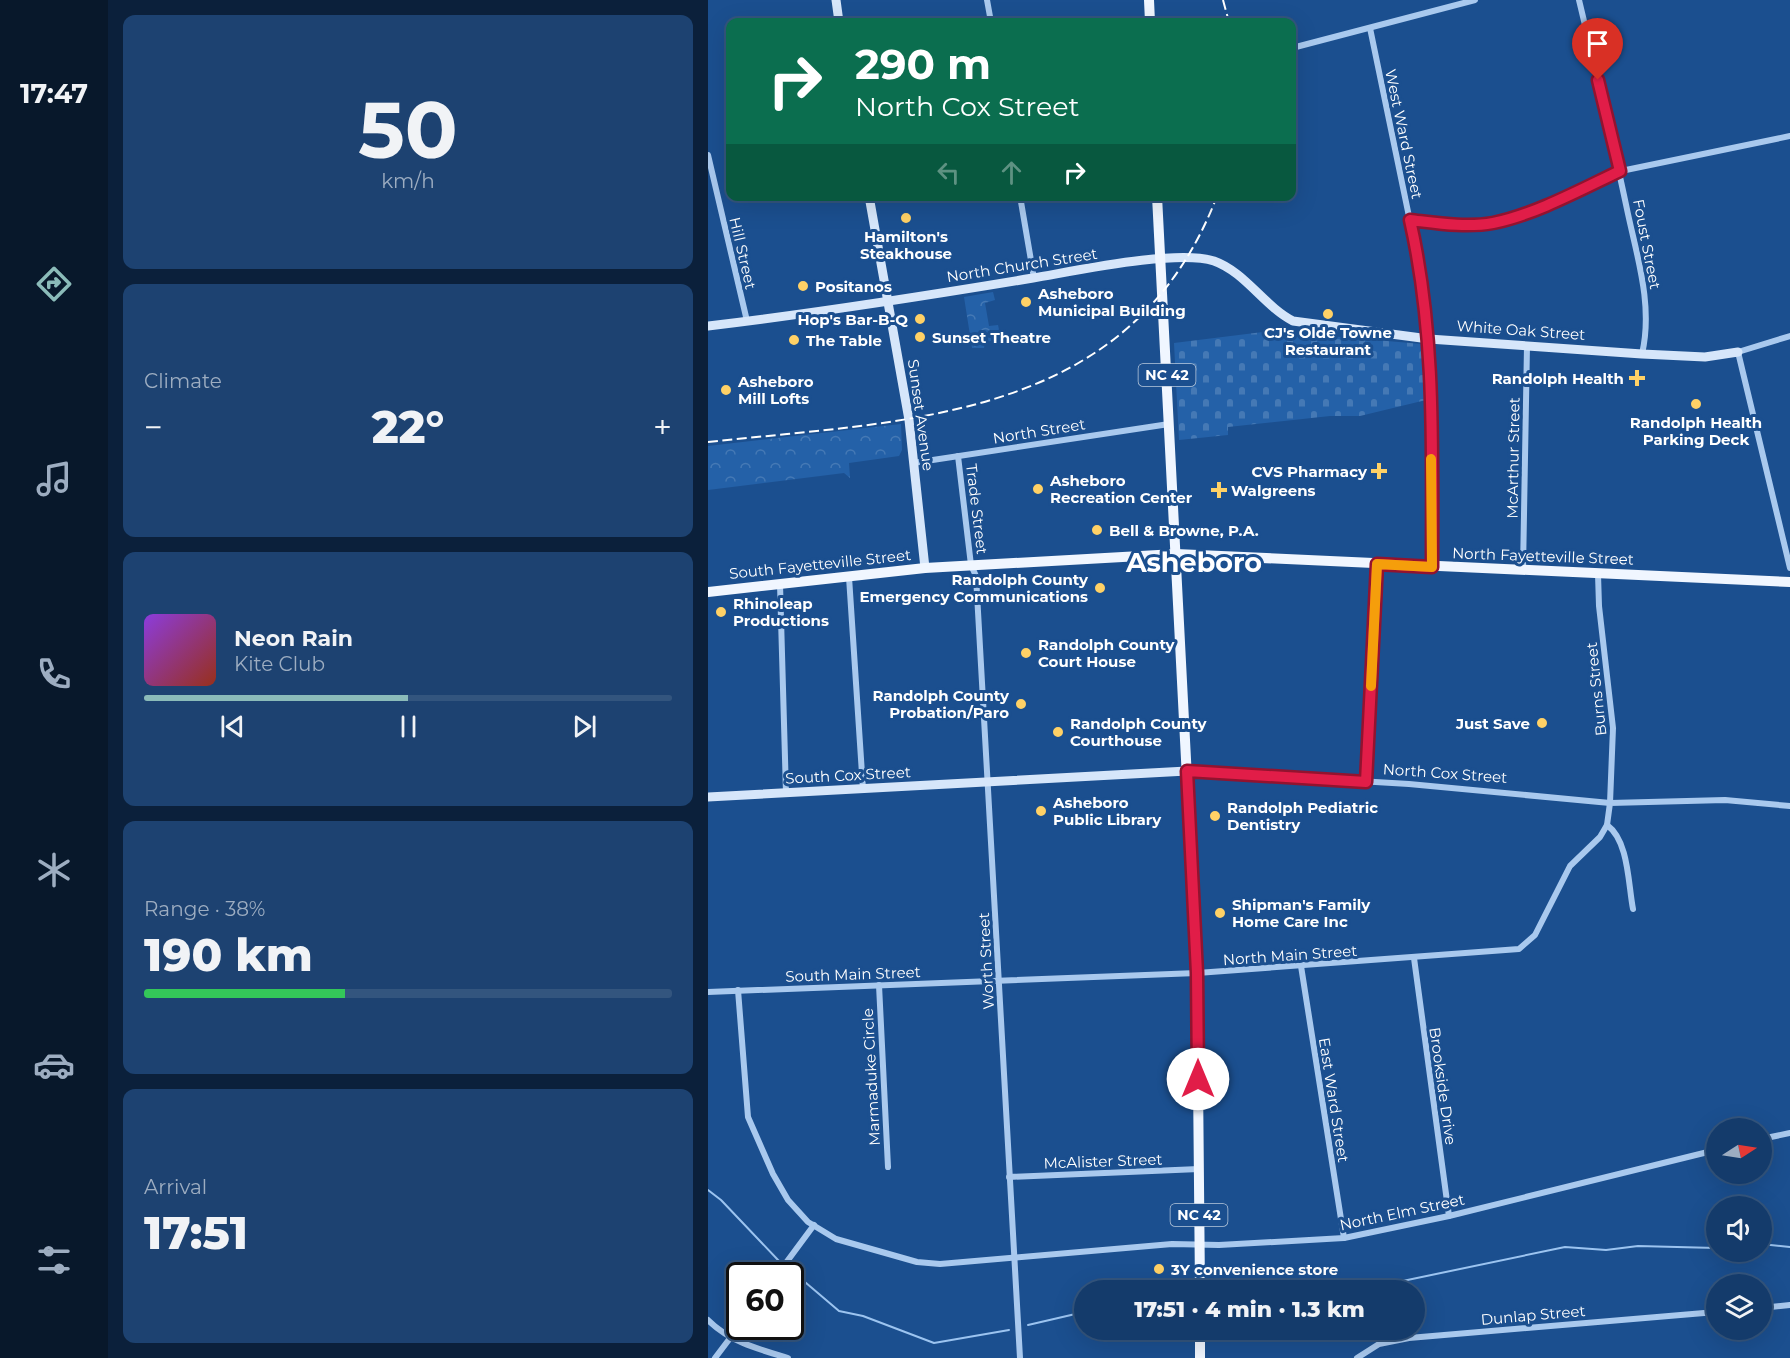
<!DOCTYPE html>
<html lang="en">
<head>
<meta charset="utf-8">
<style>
	:root { --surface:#143b6b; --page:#1d4271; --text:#f1f3f6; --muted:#9dadc1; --line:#33557e; --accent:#8bbbb9 }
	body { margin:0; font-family:Montserrat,sans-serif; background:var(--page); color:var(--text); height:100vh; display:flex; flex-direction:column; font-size:22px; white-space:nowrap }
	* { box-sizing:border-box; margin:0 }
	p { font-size:20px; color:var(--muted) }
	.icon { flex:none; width:33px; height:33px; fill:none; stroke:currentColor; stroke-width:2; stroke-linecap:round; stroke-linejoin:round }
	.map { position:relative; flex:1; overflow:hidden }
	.panel { display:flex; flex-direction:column; gap:15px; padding:15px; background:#0b203b; width:600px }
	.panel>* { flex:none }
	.hud { position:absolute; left:18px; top:18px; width:570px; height:183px; border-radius:12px; box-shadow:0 6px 24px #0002,0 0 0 2px var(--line); background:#0b6e4f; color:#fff; overflow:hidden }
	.needle { width:39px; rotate:78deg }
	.fabs { position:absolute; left:998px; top:1118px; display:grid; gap:12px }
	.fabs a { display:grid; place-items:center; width:66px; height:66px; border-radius:50%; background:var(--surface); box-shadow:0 6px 24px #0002,0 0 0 2px var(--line); font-size:30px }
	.speed { position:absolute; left:18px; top:1262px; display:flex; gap:12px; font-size:30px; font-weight:700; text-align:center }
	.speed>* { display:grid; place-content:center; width:78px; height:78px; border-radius:50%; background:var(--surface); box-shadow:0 6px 24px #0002,0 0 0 2px var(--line); line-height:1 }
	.speed .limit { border:3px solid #111; border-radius:9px; background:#fff; color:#111 }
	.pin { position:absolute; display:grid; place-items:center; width:51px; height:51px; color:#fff; margin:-62px -26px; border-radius:50% 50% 50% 0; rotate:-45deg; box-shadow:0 0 6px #0007 }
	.pin .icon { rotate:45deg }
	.me { position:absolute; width:66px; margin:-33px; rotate:0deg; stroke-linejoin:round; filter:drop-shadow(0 0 4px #0008) }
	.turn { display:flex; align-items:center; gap:21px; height:126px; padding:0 30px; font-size:27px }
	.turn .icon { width:78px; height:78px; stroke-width:2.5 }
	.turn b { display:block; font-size:42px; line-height:51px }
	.lanes { display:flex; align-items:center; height:57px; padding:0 30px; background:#0003; justify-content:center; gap:30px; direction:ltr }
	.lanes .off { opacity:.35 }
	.big { font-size:45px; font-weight:800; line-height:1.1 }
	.panel .widget { flex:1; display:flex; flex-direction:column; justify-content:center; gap:9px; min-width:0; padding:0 21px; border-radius:12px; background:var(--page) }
	.panel .dial { align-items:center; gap:0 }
	.dial b { font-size:78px; line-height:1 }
	.song { display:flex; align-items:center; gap:18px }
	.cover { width:72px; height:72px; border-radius:9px; background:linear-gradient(135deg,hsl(270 70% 55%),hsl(10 70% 35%)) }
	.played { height:6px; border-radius:3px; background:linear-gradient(90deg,var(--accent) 50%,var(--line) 50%) }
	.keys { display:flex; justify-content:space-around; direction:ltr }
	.heat { display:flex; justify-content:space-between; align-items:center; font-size:33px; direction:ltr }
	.charge { height:9px; border-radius:4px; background:linear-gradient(90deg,#34c759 38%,var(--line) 0) }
	.trip { position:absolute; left:366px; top:1280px; width:351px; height:60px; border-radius:30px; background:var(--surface); box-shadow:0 6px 24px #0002,0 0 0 2px var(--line); font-weight:800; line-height:60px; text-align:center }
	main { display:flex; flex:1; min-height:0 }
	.tab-bar { display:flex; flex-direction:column; width:108px; justify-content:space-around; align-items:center; background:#08182b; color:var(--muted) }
	.tab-bar .icon { width:42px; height:42px }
	.tab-bar .active { color:var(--accent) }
	.tab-bar b { font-size:27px; color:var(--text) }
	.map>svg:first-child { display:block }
	.cemetery { fill:url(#cemetery-stones) }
	.park { fill:url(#park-crowns) }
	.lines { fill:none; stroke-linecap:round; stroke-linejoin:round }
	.stream { stroke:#9cc4f0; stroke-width:2 }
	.street { stroke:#a9c9ee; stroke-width:6 }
	.secondary { stroke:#d6e6fa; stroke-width:9 }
	.primary { stroke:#f0f6ff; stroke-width:10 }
	.rail { stroke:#fff; stroke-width:2; stroke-dasharray:10 4.5; stroke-linecap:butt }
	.route-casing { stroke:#92132f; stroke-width:15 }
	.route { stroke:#e11d48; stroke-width:10 }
	.slow { stroke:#f59e0b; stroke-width:10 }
	.poi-dot { fill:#ffd166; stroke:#1b4f8f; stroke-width:2 }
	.labels { text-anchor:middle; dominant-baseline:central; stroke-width:6; stroke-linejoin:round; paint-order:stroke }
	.shield { fill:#1b4f8f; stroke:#bbcadd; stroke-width:1.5 }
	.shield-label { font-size:14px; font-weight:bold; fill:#fff }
	.street-label { font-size:15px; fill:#fff; stroke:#1b4f8f }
	.poi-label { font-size:15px; font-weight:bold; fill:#fff; stroke:#1b4f8f; text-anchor:start }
	.town-label { font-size:27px; font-weight:bold; fill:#fff; stroke:#1b4f8f }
</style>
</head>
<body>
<main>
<nav class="tab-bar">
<b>17:47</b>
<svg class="icon active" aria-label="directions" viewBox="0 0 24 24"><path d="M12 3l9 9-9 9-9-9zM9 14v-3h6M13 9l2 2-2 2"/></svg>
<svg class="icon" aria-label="music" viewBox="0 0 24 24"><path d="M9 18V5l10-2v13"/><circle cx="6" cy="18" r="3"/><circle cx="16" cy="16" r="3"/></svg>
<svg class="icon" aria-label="phone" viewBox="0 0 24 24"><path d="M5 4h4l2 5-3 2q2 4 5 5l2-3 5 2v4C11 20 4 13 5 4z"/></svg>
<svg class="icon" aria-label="climate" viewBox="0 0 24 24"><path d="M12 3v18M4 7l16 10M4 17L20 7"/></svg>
<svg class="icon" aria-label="car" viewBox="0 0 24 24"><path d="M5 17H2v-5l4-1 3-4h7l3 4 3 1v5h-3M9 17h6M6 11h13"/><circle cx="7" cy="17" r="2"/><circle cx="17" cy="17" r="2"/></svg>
<svg class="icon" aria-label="filters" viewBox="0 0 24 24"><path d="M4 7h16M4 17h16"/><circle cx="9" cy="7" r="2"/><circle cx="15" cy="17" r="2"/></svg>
</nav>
<section class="panel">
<div class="widget dial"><b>50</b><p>km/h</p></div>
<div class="widget"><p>Climate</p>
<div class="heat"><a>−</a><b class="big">22°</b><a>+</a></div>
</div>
<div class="widget">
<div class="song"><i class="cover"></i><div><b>Neon Rain</b><p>Kite Club</p></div></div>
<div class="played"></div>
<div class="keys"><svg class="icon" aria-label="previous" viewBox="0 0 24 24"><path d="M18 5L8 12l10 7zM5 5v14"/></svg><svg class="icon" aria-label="pause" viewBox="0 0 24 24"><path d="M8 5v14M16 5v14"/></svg><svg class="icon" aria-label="next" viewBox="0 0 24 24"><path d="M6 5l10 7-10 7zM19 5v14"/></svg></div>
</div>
<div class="widget"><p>Range · 38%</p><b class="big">190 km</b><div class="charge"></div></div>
<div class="widget"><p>Arrival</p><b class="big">17:51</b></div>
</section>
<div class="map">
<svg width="1082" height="1358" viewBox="0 0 1082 1358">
	<defs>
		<pattern id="cemetery-stones" width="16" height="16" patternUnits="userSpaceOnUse" patternTransform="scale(1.5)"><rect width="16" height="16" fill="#2461a8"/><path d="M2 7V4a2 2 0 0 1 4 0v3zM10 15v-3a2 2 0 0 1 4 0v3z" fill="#4579b5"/></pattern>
		<pattern id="park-crowns" width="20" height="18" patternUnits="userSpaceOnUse" patternTransform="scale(1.5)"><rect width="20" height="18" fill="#2461a8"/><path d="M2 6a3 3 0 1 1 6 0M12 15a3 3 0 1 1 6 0" fill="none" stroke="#4579b5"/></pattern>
	</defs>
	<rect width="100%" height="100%" fill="#1b4f8f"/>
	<polygon class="cemetery" points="563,331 714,344 718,400 652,416 622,416 520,427 520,435 471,440 466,343"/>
	<g class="park">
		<polygon points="285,292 287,300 277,303 281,326 290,325 293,339 277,342 276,348 264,348 256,297"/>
		<polygon points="193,424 194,450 191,456 141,463 142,478 136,473 0,490 0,446"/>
	</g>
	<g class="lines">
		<g class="stream">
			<polyline points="0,1190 13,1200 71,1261"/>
			<polyline points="1053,1244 1082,1247"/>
			<polyline points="84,1271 131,1311 155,1316 226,1343 301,1330"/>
			<polyline points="502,1283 511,1284"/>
			<polyline points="523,1287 556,1290"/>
			<polyline points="475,1290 485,1287"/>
			<polyline points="622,1290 666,1287 857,1247 898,1250 930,1246 1008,1248"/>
			<polyline points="320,1325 376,1312"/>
		</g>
		<g class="street">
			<polyline points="279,0 283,22"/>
			<path d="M871,0c17,71 34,142 49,214 10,46 25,93 14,140"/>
			<polyline points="662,28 716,289 721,339 724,566"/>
			<polyline points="584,48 767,0"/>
			<polyline points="0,155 39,321"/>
			<polyline points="312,196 326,278"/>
			<polyline points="702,220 754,225 784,223 813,214 913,171 1082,136"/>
			<polyline points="1082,336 1030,352 1082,568"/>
			<polyline points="250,456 263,565 268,576 312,1358"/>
			<polyline points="205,463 461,424"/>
			<polyline points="815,570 819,346"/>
			<polyline points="141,577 155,789"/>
			<polyline points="72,584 78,793"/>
			<polyline points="479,771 701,784 902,803 905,728 891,606 890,574"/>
			<polyline points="658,782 669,564"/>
			<path d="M899,825c22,16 21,59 26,84"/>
			<polyline points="706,958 741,1216"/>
			<polyline points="593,966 636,1238"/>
			<polyline points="171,985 180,1167"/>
			<polyline points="30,990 40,1117 65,1174 80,1200 100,1222 128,1239 209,1262 232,1264 464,1244 511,1245 636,1238 741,1216 1008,1150"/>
			<polyline points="0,992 489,973 811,949 827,935 862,866 892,837 899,825 902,803 1017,800 1082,806"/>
			<polyline points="1053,1139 1082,1133"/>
			<polyline points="301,1177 491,1169"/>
			<polyline points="69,1275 106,1225"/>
			<polyline points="1053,1308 1082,1305"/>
			<path d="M0,1320c22,22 50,29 80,38"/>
			<polyline points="7,1358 32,1325"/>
			<polyline points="649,1358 671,1344 701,1338 1008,1312"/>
		</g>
		<g class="secondary">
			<polyline points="128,0 131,22"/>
			<polyline points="161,196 201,420 217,568"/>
			<path d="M0,326c109,-13 217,-30 325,-48 42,-7 144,-29 181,-17 31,11 50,45 79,60l136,18 213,15 63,3 33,-5"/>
			<polyline points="0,797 479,771"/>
		</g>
		<g class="primary">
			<polyline points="441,0 442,22"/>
			<polyline points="449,196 489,973 492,1290"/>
			<polyline points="0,592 217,568 468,554 1082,582"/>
			<polyline points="492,1329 492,1358"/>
		</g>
		<g class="rail">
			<polyline points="515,0 521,22"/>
			<path d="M0,442c202,-22 423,-21 509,-246"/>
		</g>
	</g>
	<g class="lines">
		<g class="route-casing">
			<path id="route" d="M490,1079l-1,-106 -10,-202 179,11 11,-218 55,3c0,-116 4,-233 -22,-347 26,3 56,8 83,3 41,-8 89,-34 127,-52l-22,-91"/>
		</g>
		<use href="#route" class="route"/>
		<polyline class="slow" points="663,686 669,564 724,567 723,459"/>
	</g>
	<g class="poi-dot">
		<circle cx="198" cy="218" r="6"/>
		<circle cx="95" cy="286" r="6"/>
		<circle cx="318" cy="302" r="6"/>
		<circle cx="620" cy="314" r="6"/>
		<circle cx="212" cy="319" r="6"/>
		<circle cx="212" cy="337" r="6"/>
		<circle cx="86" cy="340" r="6"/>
		<path d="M926 369h6v6h6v6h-6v6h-6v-6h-6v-6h6z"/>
		<circle cx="18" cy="390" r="6"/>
		<circle cx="988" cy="404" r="6"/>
		<path d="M668 462h6v6h6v6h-6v6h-6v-6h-6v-6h6z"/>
		<circle cx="330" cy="489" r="6"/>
		<path d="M508 481h6v6h6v6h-6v6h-6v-6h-6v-6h6z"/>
		<circle cx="389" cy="530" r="6"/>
		<circle cx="392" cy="588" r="6"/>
		<circle cx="13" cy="612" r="6"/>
		<circle cx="318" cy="653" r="6"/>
		<circle cx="313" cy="704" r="6"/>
		<circle cx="834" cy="723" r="6"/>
		<circle cx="350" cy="732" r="6"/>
		<circle cx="333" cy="811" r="6"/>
		<circle cx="507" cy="816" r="6"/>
		<circle cx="512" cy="913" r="6"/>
		<circle cx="451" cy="1269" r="6"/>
	</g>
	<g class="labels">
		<g class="shield">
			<rect x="430.5" y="364" width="57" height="22" rx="4.5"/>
			<rect x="462.5" y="1204" width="57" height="22" rx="4.5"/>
		</g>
		<g class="shield-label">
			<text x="459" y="375">NC 42</text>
			<text x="491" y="1215">NC 42</text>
		</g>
		<g class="street-label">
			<text transform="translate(696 134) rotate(78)">West Ward Street</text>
			<text transform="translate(939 244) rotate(79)">Foust Street</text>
			<text transform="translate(35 253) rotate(77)">Hill Street</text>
			<text transform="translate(314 265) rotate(-9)">North Church Street</text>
			<text transform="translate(813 330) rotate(4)">White Oak Street</text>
			<text transform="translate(213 415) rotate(82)">Sunset Avenue</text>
			<text transform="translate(331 431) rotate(-9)">North Street</text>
			<text transform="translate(805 458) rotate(-89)">McArthur Street</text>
			<text transform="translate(269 509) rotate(83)">Trade Street</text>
			<text transform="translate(835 556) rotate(2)">North Fayetteville Street</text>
			<text transform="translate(112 564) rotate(-6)">South Fayetteville Street</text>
			<text transform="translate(888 689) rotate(-96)">Burns Street</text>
			<text transform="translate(737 773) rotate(4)">North Cox Street</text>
			<text transform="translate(140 775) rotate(-3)">South Cox Street</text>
			<text transform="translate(582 955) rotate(-4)">North Main Street</text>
			<text transform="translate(278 961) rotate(-93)">Worth Street</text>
			<text transform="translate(145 974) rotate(-2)">South Main Street</text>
			<text transform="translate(163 1077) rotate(-93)">Marmaduke Circle</text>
			<text transform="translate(735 1086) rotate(82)">Brookside Drive</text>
			<text transform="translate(626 1100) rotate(81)">East Ward Street</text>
			<text transform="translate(395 1161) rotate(-2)">McAlister Street</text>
			<text transform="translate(694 1212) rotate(-12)">North Elm Street</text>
			<text transform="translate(825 1315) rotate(-5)">Dunlap Street</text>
		</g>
		<g class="poi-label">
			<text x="198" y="236" text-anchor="middle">Hamilton's<tspan x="198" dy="17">Steakhouse</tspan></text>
			<text x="107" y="286">Positanos</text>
			<text x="330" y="293">Asheboro<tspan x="330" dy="17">Municipal Building</tspan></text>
			<text x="200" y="319" text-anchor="end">Hop's Bar-B-Q</text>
			<text x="620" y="332" text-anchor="middle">CJ's Olde Towne<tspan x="620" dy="17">Restaurant</tspan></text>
			<text x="224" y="337">Sunset Theatre</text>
			<text x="98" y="340">The Table</text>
			<text x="916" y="378" text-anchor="end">Randolph Health</text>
			<text x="30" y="381">Asheboro<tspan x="30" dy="17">Mill Lofts</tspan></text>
			<text x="988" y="422" text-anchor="middle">Randolph Health<tspan x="988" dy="17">Parking Deck</tspan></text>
			<text x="659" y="471" text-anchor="end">CVS Pharmacy</text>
			<text x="342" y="480">Asheboro<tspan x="342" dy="17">Recreation Center</tspan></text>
			<text x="523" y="490">Walgreens</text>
			<text x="401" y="530">Bell &amp; Browne, P.A.</text>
			<text x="380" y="579" text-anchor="end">Randolph County<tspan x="380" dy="17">Emergency Communications</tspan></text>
			<text x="25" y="603">Rhinoleap<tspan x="25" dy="17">Productions</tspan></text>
			<text x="330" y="644">Randolph County<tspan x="330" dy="17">Court House</tspan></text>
			<text x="301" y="695" text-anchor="end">Randolph County<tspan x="301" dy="17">Probation/Paro</tspan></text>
			<text x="362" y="723">Randolph County<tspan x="362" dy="17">Courthouse</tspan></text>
			<text x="822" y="723" text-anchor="end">Just Save</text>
			<text x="345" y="802">Asheboro<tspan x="345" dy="17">Public Library</tspan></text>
			<text x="519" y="807">Randolph Pediatric<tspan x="519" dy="17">Dentistry</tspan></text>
			<text x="524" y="904">Shipman's Family<tspan x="524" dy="17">Home Care Inc</tspan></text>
			<text x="463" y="1269">3Y convenience store</text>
		</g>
		<g class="town-label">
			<text x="486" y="562">Asheboro</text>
		</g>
	</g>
</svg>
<div class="fabs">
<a><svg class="needle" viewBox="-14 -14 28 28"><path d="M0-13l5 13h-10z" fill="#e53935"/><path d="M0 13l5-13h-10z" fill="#9dadc1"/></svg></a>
<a><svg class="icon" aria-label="sound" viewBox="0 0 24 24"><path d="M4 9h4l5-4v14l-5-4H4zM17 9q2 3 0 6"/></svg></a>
<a><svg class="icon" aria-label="layers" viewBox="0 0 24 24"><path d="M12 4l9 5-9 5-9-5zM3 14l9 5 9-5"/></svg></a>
</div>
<div class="speed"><div class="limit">60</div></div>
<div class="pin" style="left:890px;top:80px;background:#d93025"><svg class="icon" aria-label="arrive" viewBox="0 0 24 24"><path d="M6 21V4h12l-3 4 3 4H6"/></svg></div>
<svg class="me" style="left:490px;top:1079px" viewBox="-20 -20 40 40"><circle r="19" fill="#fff"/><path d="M0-13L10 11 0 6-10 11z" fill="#e11d48"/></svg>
<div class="trip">17:51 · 4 min · 1.3 km</div>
<div class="hud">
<div class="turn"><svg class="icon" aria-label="right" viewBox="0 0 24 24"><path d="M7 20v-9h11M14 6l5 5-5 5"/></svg><div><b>290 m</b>North Cox Street</div></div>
<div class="lanes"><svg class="icon off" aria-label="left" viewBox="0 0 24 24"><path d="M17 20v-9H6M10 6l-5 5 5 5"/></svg><svg class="icon off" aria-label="ahead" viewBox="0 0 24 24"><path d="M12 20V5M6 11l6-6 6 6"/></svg><svg class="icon" aria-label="right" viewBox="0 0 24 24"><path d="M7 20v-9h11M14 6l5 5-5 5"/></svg></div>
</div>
</div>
</main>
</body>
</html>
